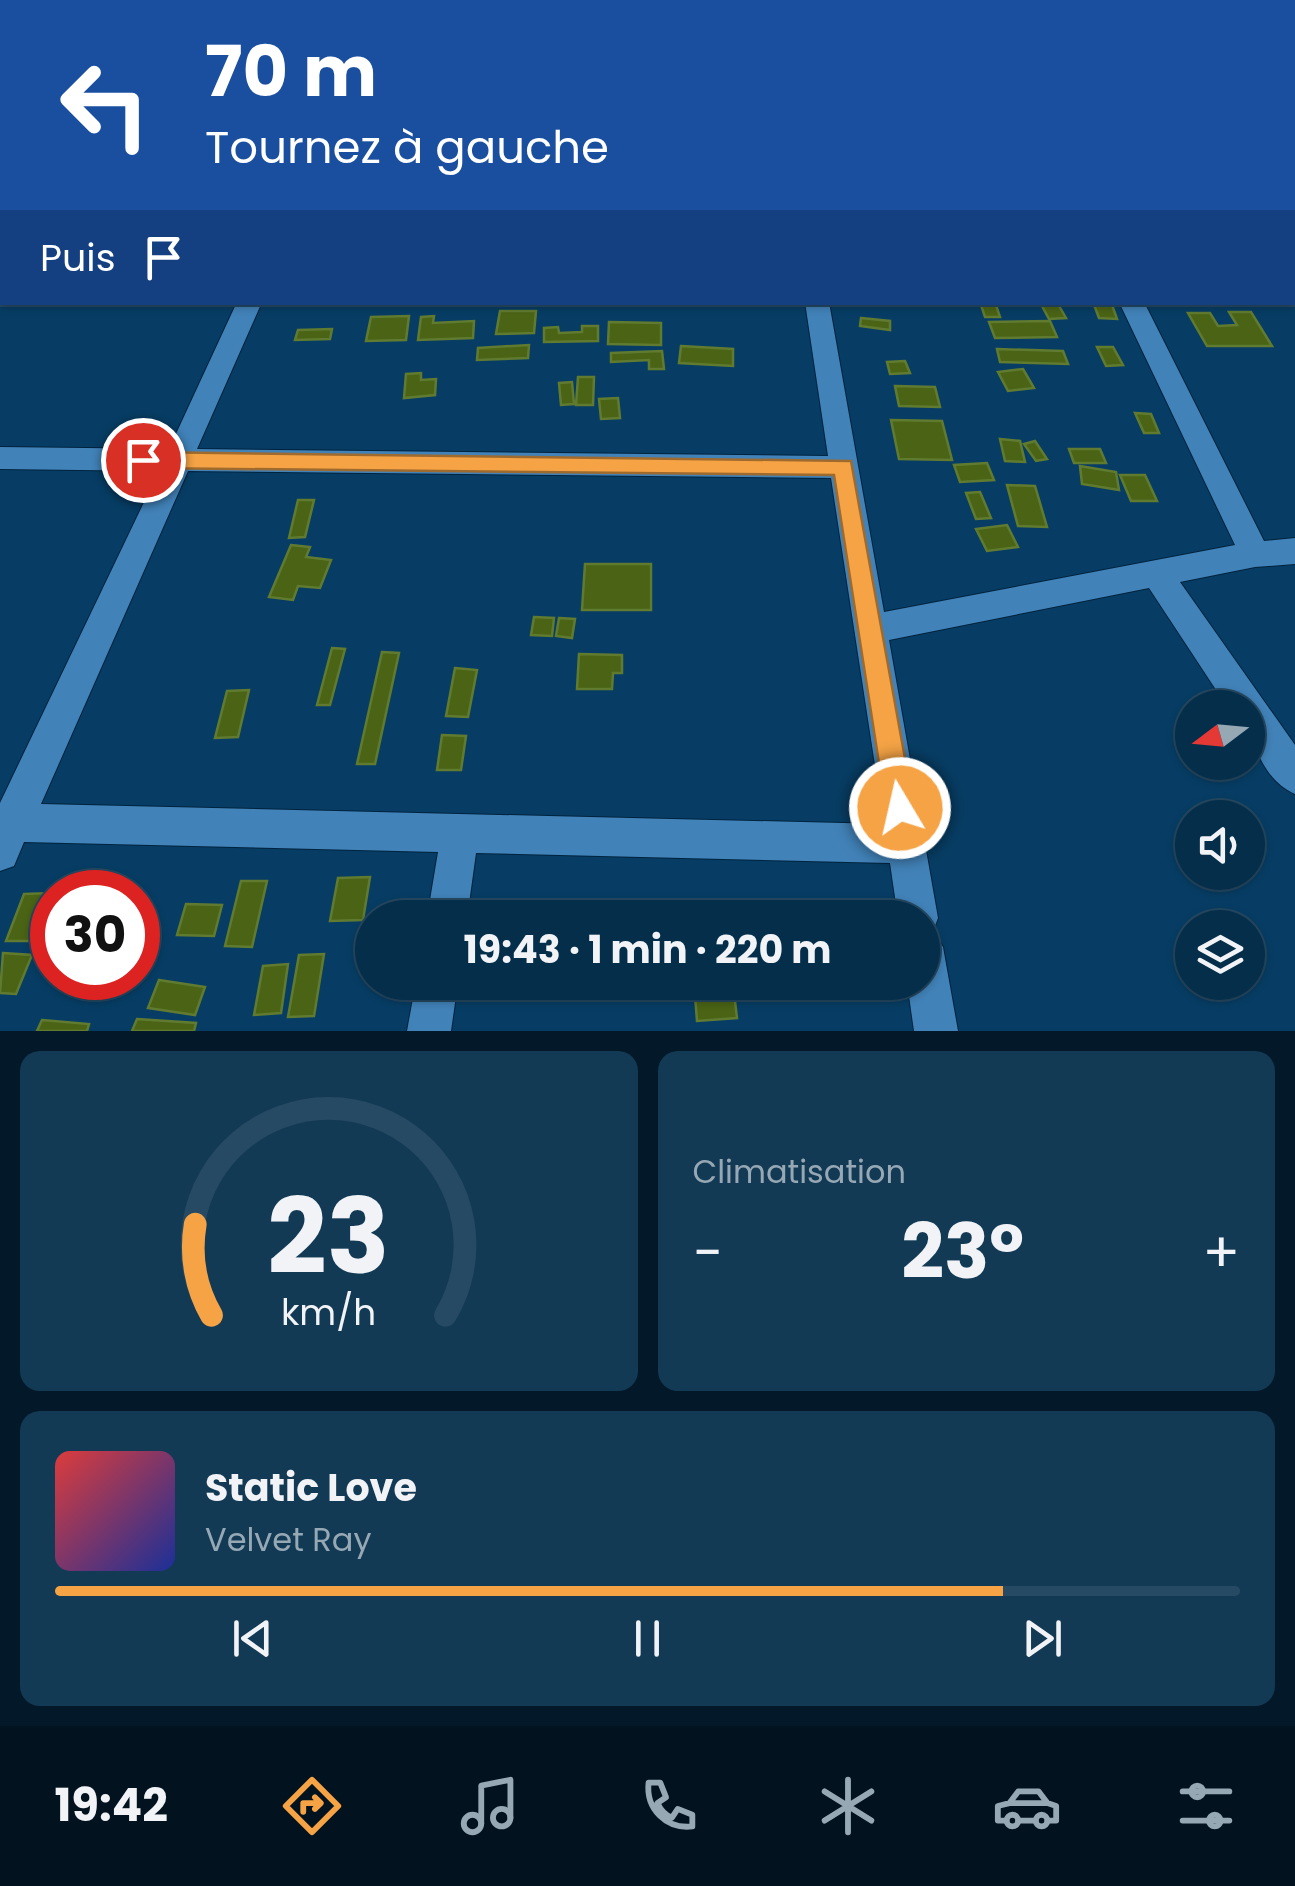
<!DOCTYPE html>
<html lang="fr">
<head>
<meta charset="utf-8">
<style>
	:root { --surface:#052e4b; --page:#133a55; --text:#f1f3f6; --muted:#97a8b5; --line:#264a63; --accent:#f5a345 }
	body { margin:0; font-family:Poppins,sans-serif; background:var(--page); color:var(--text); height:100vh; display:flex; flex-direction:column; font-size:38px; white-space:nowrap }
	* { box-sizing:border-box; margin:0 }
	p { font-size:32px; color:var(--muted) }
	.icon { flex:none; width:55px; height:55px; fill:none; stroke:currentColor; stroke-width:2; stroke-linecap:round; stroke-linejoin:round }
	.map { position:relative; height:1031px; overflow:hidden }
	.sheet { display:flex; flex-direction:column; gap:20px; padding:20px; background:#031929; flex:1 }
	.sheet>* { flex:none }
	.hud { position:absolute; left:0px; top:0px; width:1295px; height:305px; box-shadow:0 2px 8px #0004,0 0 0 2px var(--line); background:#1a4fa0; color:#fff; overflow:hidden }
	.needle { width:65px; rotate:254deg }
	.tools { position:absolute; left:1175px; top:690px; display:grid; gap:20px }
	.tools a { display:grid; place-items:center; width:90px; height:90px; border-radius:50%; background:var(--surface); box-shadow:0 2px 8px #0004,0 0 0 2px var(--line); font-size:50px }
	.speed { position:absolute; left:30px; top:870px; display:flex; gap:20px; font-size:50px; font-weight:700; text-align:center }
	.speed>* { display:grid; place-content:center; width:130px; height:130px; border-radius:50%; background:var(--surface); box-shadow:0 2px 8px #0004,0 0 0 2px var(--line); line-height:1 }
	.speed .limit { border:15px solid #d22; background:#fff; color:#111 }
	.pin { position:absolute; display:grid; place-items:center; width:85px; height:85px; color:#fff; margin:-42px; border:5px solid #fff; border-radius:50%; box-shadow:0 2px 10px #0007 }
	.me { position:absolute; width:110px; margin:-55px; rotate:351deg; stroke-linejoin:round; filter:drop-shadow(0 0 8px #0008) }
	.turn { display:flex; align-items:center; gap:35px; height:210px; padding:0 40px; font-size:45px }
	.turn .icon { width:130px; height:130px; stroke-width:2.5 }
	.turn b { display:block; font-size:70px; line-height:85px }
	.then { display:flex; align-items:center; height:95px; padding:0 40px; background:#0003; gap:20px; font-size:38px }
	.big { font-size:75px; font-weight:700; line-height:1.1 }
	.sheet .card { flex:1; display:flex; flex-direction:column; justify-content:center; gap:15px; min-width:0; padding:0 35px; border-radius:20px; background:var(--page) }
	.sheet .dial { align-items:center; gap:0 }
	.dial svg { height:260px; overflow:visible; fill:none; stroke:var(--line); stroke-width:7; stroke-linecap:round; text-anchor:middle }
	.dial text { fill:var(--text); stroke:none }
	.song { display:flex; align-items:center; gap:30px }
	.cover { width:120px; height:120px; border-radius:15px; background:linear-gradient(135deg,hsl(0 70% 55%),hsl(230 70% 35%)) }
	.played { height:10px; border-radius:5px; background:linear-gradient(90deg,var(--accent) 80%,var(--line) 80%) }
	.keys { display:flex; justify-content:space-around; direction:ltr }
	.heat { display:flex; justify-content:space-between; align-items:center; font-size:55px; direction:ltr }
	.sheet .tiles { flex:1; display:grid; gap:20px; grid-template-columns:1fr 1fr }
	.card:last-child { grid-column:span 2 }
	.trip { position:absolute; left:355px; top:900px; width:585px; height:100px; border-radius:50px; background:var(--surface); box-shadow:0 2px 8px #0004,0 0 0 2px var(--line); font-weight:700; line-height:100px; text-align:center }
	.tab-bar { display:flex; height:160px; justify-content:space-around; align-items:center; background:#02121e; color:var(--muted) }
	.tab-bar .icon { width:70px; height:70px }
	.tab-bar .selected { color:var(--accent) }
	.tab-bar b { font-size:45px; color:var(--text) }
	.map>svg:first-child { display:block }
	.building { fill:#4a6315; stroke:#607b30; stroke-width:2.5 }
	.lines { fill:none; stroke-linecap:round; stroke-linejoin:round }
	.street-casing { stroke:#00233e; stroke-width:2 }
	.street { fill:#4182b8; fill-rule:evenodd }
	.route { fill:#f5a345; stroke:#9f6a2d; stroke-width:2.5 }
</style>
</head>
<body>
<div class="map">
<svg width="1295" height="1031" viewBox="0 0 1295 1031">
	<rect width="100%" height="100%" fill="#073d64"/>
	<g class="building">
		<polygon points="980,302 995,302 1000,317 985,317"/>
		<polygon points="1093,302 1111,302 1117,319 1099,318"/>
		<polygon points="1058,304 1066,318 1049,319 1042,306"/>
		<polygon points="500,311 536,311 534,333 496,334"/>
		<polygon points="1229,312 1251,312 1272,346 1207,346 1188,313 1210,313 1218,326 1237,325"/>
		<polygon points="409,316 406,340 366,341 371,317"/>
		<polygon points="434,316 433,323 474,321 473,338 418,340 421,317"/>
		<polygon points="861,318 890,321 890,330 860,326"/>
		<polygon points="1050,321 1057,337 995,338 989,322"/>
		<polygon points="609,322 661,323 661,345 608,344"/>
		<polygon points="582,326 598,326 598,341 544,342 544,328 558,327 559,333 582,332"/>
		<polygon points="332,329 330,339 295,340 298,330"/>
		<polygon points="529,345 528,358 477,360 478,348"/>
		<polygon points="681,346 733,349 733,366 679,363"/>
		<polygon points="1097,347 1113,347 1123,365 1106,366"/>
		<polygon points="997,349 1063,351 1068,364 1000,362"/>
		<polygon points="662,351 664,369 649,369 649,360 611,362 611,353"/>
		<polygon points="905,361 910,373 890,374 887,362"/>
		<polygon points="1023,369 1034,388 1008,391 998,372"/>
		<polygon points="421,373 421,380 436,379 435,395 404,398 406,374"/>
		<polygon points="578,377 594,377 593,405 576,405"/>
		<polygon points="572,382 574,404 561,405 559,383"/>
		<polygon points="895,386 935,387 940,407 899,406"/>
		<polygon points="618,398 620,418 601,419 599,399"/>
		<polygon points="1135,413 1151,414 1159,433 1144,433"/>
		<polygon points="891,420 942,421 952,460 899,459"/>
		<polygon points="1000,439 1020,441 1025,462 1005,461"/>
		<polygon points="1035,441 1047,459 1036,461 1024,444"/>
		<polygon points="1069,449 1100,449 1106,463 1074,463"/>
		<polygon points="987,463 994,480 960,482 954,465"/>
		<polygon points="1080,466 1116,472 1119,490 1082,484"/>
		<polygon points="1120,475 1145,475 1157,501 1131,501"/>
		<polygon points="1007,485 1035,486 1047,527 1018,526"/>
		<polygon points="980,492 991,518 976,519 966,493"/>
		<polygon points="298,500 314,500 305,537 289,538"/>
		<polygon points="1007,525 1018,547 987,551 976,529"/>
		<polygon points="291,545 310,547 306,557 331,560 320,588 298,586 293,600 269,597"/>
		<polygon points="585,564 651,564 651,610 582,610"/>
		<polygon points="534,617 554,618 552,636 531,635"/>
		<polygon points="559,618 575,619 572,638 556,636"/>
		<polygon points="332,648 345,649 330,705 317,705"/>
		<polygon points="382,652 399,653 375,764 357,764"/>
		<polygon points="579,654 622,655 622,673 613,673 612,689 577,689"/>
		<polygon points="455,668 477,670 468,717 446,716"/>
		<polygon points="249,690 238,737 215,738 227,691"/>
		<polygon points="442,735 466,736 461,770 437,770"/>
		<polygon points="370,877 363,920 330,921 338,878"/>
		<polygon points="241,881 267,881 252,947 225,946"/>
		<polygon points="52,893 39,941 6,941 24,894"/>
		<polygon points="186,904 222,905 214,936 177,935"/>
		<polygon points="52,921 52,960 37,960"/>
		<polygon points="3,953 32,955 16,994 0,993"/>
		<polygon points="324,954 314,1016 288,1017 299,955"/>
		<polygon points="288,964 281,1013 254,1015 263,966"/>
		<polygon points="159,980 205,987 195,1015 148,1008"/>
		<polygon points="393,982 424,982 422,995 392,996"/>
		<polygon points="694,982 724,982 725,994 734,993 737,1018 697,1021"/>
		<polygon points="137,1019 196,1023 194,1031 132,1031"/>
		<polygon points="42,1020 89,1024 87,1031 37,1031"/>
	</g>
	<g class="lines">
		<g class="street-casing">
			<g id="street">
				<polygon points="763,0 779,0 780,2 764,2"/>
				<polygon points="980,0 996,0 997,2 981,2"/>
				<polygon points="1188,0 1205,0 1206,2 1189,2"/>
				<rect x="0" y="8" width="2" height="10"/>
				<polygon points="1292,118 1295,119 1295,133 1292,132"/>
				<rect x="0" y="235" width="2" height="14"/>
				<rect x="1292" y="254" width="3" height="14"/>
				<path d="M237,302h25l-65,147 631,7 -23,-154h24l55,310 351,-67 -116,-243h25l120,239 31,-3v26l-40,3 -75,15 115,163v49c-31,-13 -47,-55 -47,-86h-20l-79,-120 -260,52 49,278 -5,13 10,16 15,84h-44l-7,-49h15v-64h-24l-8,-55 -414,-10 -9,65h-40l11,-66 -414,-10 -10,24 -14,5v-68l159,-332 -159,-2v-22l169,2zM188,471l643,7 53,346 -843,-20z"/>
				<polygon points="416,982 458,982 451,1031 407,1031"/>
			</g>
		</g>
		<use href="#street" class="street"/>
	</g>
	<polygon class="route" points="143,452 851,461 914,808 910,818 900,822 890,818 886,808 834,475 143,468 132,460"/>
</svg>
<div class="tools">
<a><svg class="needle" viewBox="-14 -14 28 28"><path d="M0-13l5 13h-10z" fill="#e53935"/><path d="M0 13l5-13h-10z" fill="#97a8b5"/></svg></a>
<a><svg class="icon" aria-label="sound" viewBox="0 0 24 24"><path d="M4 9h4l5-4v14l-5-4H4zM17 9q2 3 0 6"/></svg></a>
<a><svg class="icon" aria-label="layers" viewBox="0 0 24 24"><path d="M12 4l9 5-9 5-9-5zM3 14l9 5 9-5"/></svg></a>
</div>
<div class="speed"><div class="limit">30</div></div>
<div class="pin" style="left:143px;top:460px;background:#d93025"><svg class="icon" aria-label="arrive" viewBox="0 0 24 24"><path d="M6 21V4h12l-3 4 3 4H6"/></svg></div>
<svg class="me" style="left:900px;top:808px" viewBox="-20 -20 40 40"><circle r="17" fill="#f5a345" stroke="#fff" stroke-width="3"/><path d="M0-11L8 9 0 5-8 9z" fill="#fff"/></svg>
<div class="trip">19:43 · 1 min · 220 m</div>
<div class="hud">
<div class="turn"><svg class="icon" aria-label="left" viewBox="0 0 24 24"><path d="M17 20v-9H6M10 6l-5 5 5 5"/></svg><div><b>70 m</b>Tournez à gauche</div></div>
<div class="then">Puis<svg class="icon" aria-label="arrive" viewBox="0 0 24 24"><path d="M6 21V4h12l-3 4 3 4H6"/></svg></div>
</div>
</div>
<section class="sheet">
<div class="tiles">
<div class="card dial"><svg viewBox="0 0 100 80">
<path d="M14 69A42 42 0 1 1 86 69"/>
<path d="M14 69A42 42 0 0 1 9 41" stroke="#f5a345"/>
<text x="50" y="56" font-size="32" font-weight="700">23</text>
<text x="50" y="72" font-size="11">km/h</text>
</svg></div>
<div class="card"><p>Climatisation</p>
<div class="heat"><a>−</a><b class="big">23°</b><a>+</a></div>
</div>
<div class="card">
<div class="song"><i class="cover"></i><div><b>Static Love</b><p>Velvet Ray</p></div></div>
<div class="played"></div>
<div class="keys"><svg class="icon" aria-label="previous" viewBox="0 0 24 24"><path d="M18 5L8 12l10 7zM5 5v14"/></svg><svg class="icon" aria-label="pause" viewBox="0 0 24 24"><path d="M8 5v14M16 5v14"/></svg><svg class="icon" aria-label="next" viewBox="0 0 24 24"><path d="M6 5l10 7-10 7zM19 5v14"/></svg></div>
</div>
</div>
</section>
<nav class="tab-bar">
<b>19:42</b>
<svg class="icon selected" aria-label="directions" viewBox="0 0 24 24"><path d="M12 3l9 9-9 9-9-9zM9 14v-3h6M13 9l2 2-2 2"/></svg>
<svg class="icon" aria-label="music" viewBox="0 0 24 24"><path d="M9 18V5l10-2v13"/><circle cx="6" cy="18" r="3"/><circle cx="16" cy="16" r="3"/></svg>
<svg class="icon" aria-label="phone" viewBox="0 0 24 24"><path d="M5 4h4l2 5-3 2q2 4 5 5l2-3 5 2v4C11 20 4 13 5 4z"/></svg>
<svg class="icon" aria-label="climate" viewBox="0 0 24 24"><path d="M12 3v18M4 7l16 10M4 17L20 7"/></svg>
<svg class="icon" aria-label="car" viewBox="0 0 24 24"><path d="M5 17H2v-5l4-1 3-4h7l3 4 3 1v5h-3M9 17h6M6 11h13"/><circle cx="7" cy="17" r="2"/><circle cx="17" cy="17" r="2"/></svg>
<svg class="icon" aria-label="filters" viewBox="0 0 24 24"><path d="M4 7h16M4 17h16"/><circle cx="9" cy="7" r="2"/><circle cx="15" cy="17" r="2"/></svg>
</nav>
</body>
</html>
